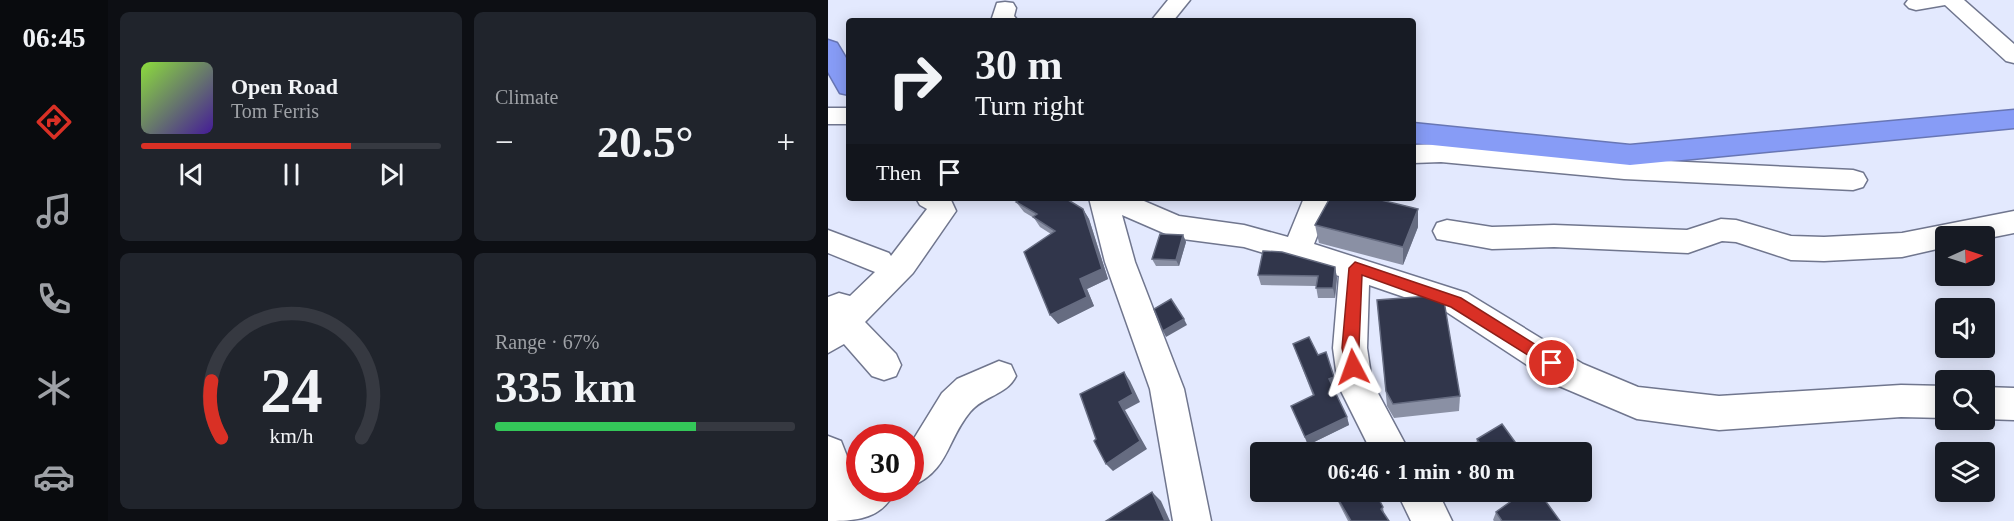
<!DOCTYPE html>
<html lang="en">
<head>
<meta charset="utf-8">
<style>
	:root { --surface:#171b24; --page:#20242c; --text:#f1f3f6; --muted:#9ea1a6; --line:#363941; --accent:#d93025 }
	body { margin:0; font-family:"Times New Roman",serif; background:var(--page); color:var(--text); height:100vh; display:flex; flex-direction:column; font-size:22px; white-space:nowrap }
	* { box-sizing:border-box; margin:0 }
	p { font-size:20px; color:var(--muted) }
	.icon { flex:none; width:33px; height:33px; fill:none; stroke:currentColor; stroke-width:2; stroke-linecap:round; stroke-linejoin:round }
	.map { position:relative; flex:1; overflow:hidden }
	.drawer { display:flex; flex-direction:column; gap:12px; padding:12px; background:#0d0f14; width:720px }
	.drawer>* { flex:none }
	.top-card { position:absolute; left:18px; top:18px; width:570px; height:183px; border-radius:6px; box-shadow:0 3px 15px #0003; background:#171b24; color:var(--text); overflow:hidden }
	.needle { width:39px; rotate:87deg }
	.buttons { position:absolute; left:1107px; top:226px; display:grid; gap:12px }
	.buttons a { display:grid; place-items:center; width:60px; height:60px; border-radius:6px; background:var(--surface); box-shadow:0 3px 15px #0003; font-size:30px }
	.speed { position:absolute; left:18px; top:424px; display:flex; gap:12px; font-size:30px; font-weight:700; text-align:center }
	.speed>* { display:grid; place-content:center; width:78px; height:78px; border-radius:50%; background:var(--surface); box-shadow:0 3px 15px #0003; line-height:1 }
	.speed .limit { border:9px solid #d22; background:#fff; color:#111 }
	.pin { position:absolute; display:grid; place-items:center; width:51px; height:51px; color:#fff; margin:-26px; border:3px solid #fff; border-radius:50%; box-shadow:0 2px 6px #0007 }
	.me { position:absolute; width:66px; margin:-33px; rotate:356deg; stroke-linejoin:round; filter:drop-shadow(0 0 4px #0008) }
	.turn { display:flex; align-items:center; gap:21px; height:126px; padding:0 30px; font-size:27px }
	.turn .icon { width:78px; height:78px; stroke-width:2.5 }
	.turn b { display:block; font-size:42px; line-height:51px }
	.then { display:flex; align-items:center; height:57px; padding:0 30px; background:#0003; gap:12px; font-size:22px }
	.big { font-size:45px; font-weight:800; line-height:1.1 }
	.drawer .card { flex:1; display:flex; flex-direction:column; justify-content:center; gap:9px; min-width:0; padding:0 21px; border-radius:9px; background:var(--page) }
	.drawer .dial { align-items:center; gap:0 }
	.dial svg { height:156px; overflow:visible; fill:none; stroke:var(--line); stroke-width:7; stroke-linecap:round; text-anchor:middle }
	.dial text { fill:var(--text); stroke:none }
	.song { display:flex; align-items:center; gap:18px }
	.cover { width:72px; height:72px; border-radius:9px; background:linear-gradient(135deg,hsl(90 70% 55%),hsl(260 70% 35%)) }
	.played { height:6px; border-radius:3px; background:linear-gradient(90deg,var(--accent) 70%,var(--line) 70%) }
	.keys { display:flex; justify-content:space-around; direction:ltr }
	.heat { display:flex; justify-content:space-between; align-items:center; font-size:33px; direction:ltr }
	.charge { height:9px; border-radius:4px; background:linear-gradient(90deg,#34c759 67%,var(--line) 0) }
	.drawer .tiles { flex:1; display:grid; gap:12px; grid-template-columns:repeat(2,1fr) }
	.trip { position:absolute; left:422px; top:442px; width:342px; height:60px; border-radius:6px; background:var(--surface); box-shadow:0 3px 15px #0003; font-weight:800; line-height:60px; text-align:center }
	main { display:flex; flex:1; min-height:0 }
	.menu { display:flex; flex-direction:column; width:108px; justify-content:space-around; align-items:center; background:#090b0e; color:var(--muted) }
	.menu .icon { width:42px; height:42px }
	.menu .selected { color:var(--accent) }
	.menu b { font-size:27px; color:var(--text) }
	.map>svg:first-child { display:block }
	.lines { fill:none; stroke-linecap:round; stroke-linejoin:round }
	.street-casing { stroke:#70768e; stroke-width:3 }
	.highway-casing { stroke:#6876b4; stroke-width:3 }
	.street { fill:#fff; fill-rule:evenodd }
	.highway { fill:#879cf6; fill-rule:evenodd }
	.wall { fill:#8a90a4 }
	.shaded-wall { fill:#666c81 }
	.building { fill:#31364b; stroke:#666c81; stroke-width:1.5 }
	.route { fill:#d93025; stroke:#8d1f18; stroke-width:1.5 }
</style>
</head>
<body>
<main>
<nav class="menu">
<b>06:45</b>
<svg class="icon selected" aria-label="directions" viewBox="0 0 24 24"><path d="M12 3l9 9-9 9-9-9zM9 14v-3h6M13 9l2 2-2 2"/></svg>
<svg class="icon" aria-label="music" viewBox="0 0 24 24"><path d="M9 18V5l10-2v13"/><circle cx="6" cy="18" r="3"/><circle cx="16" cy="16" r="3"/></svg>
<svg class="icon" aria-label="phone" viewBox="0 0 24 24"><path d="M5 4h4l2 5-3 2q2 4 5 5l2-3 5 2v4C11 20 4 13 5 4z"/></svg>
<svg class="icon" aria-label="climate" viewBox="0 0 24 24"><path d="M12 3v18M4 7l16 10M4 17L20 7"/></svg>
<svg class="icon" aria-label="car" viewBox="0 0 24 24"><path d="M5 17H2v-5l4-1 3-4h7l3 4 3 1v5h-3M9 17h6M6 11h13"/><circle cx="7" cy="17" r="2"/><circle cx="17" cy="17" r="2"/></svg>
</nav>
<section class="drawer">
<div class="tiles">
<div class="card">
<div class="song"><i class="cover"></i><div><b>Open Road</b><p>Tom Ferris</p></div></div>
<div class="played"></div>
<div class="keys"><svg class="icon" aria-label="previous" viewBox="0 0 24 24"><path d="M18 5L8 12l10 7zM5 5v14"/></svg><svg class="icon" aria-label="pause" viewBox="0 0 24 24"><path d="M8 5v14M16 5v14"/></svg><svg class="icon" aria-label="next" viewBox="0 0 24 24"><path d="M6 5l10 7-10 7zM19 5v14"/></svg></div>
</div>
<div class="card"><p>Climate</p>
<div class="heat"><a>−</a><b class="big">20.5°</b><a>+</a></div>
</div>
<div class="card dial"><svg viewBox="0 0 100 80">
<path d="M14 69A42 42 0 1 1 86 69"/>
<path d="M14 69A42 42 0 0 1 9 40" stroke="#d93025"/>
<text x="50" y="56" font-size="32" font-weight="700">24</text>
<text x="50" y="72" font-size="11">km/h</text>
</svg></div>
<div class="card"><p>Range · 67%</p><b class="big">335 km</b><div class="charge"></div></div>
</div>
</section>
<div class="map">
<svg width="1186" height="521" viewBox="0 0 1186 521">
	<rect width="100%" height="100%" fill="#e3e9fe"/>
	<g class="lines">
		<g class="street-casing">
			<g id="street">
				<polygon points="340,0 362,0 345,21 323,21"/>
				<polygon points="1080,0 1136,0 1186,44 1186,63 1178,61 1117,5 1088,10 1081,8 1077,4"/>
				<polygon points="177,2 185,3 188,8 186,16 190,21 166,21 164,18 169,3"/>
				<rect x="0" y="108" width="21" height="16"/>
				<polygon points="613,144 796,159 1025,170 1035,173 1039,180 1035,187 1025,190 796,179 613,162 585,163 585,145"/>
				<polygon points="88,198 122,198 128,211 85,273 37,322 68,354 73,365 68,376 56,380 44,376 16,344 0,353 0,297 11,293 22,296 47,272 0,253 0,230 61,253 63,256 99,209 92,205"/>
				<polygon points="261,198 309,198 351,216 416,225 460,237 476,198 504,198 486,244 639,293 755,364 810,387 891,396 1073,385 1118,386 1118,418 1073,417 891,430 809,419 731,386 617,311 541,285 539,348 544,382 582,453 544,453 510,385 505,348 511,276 416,247 347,238 294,215 307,262 356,389 383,521 345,521 322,389 277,262"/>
				<polygon points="1186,211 1186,233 1156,239 1156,237 1118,237 1118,247 1074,257 996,261 963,260 908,242 894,241 860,253 726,247 664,249 609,239 605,231 609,223 619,220 664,227 726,225 859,230 893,219 908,220 963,236 996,237 1074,233"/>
				<path d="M171,361l12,4 5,11c-9,19 -33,20 -46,36 -24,29 -21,59 -60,75v-42l32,-52 15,-14z"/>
				<polygon points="1156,387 1186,388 1186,420 1156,419"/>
				<path d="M0,436l13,5 11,28 2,12 6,-3v11h36c-13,30 -39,32 -68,32z"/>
				<polygon points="569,492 610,492 624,521 583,521"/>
			</g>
		</g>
		<g class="highway-casing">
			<g id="highway">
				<polygon points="0,40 9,43 21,63 21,95 12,93 0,72"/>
				<polygon points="1186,110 1186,128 802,165 585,143 585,123 802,145"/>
			</g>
		</g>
		<use href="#street" class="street"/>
		<use href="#highway" class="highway"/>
	</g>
	<g class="wall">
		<polygon points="188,202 255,209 261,219 280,279 259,289 266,306 230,324 223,234 212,227 206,218 196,212"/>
		<polygon points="487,225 590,227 575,265 491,243"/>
		<polygon points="355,235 358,242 351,266 328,266 324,259"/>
		<polygon points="507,267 509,278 507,298 490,298 488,286 433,285 430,275"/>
		<polygon points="549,300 632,396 631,411 566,418 559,406"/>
		<polygon points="465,344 490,355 508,386 505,387 519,417 521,425 480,445 467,415 485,396"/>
		<polygon points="649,439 695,453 650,453 647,449"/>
		<polygon points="505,492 547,492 555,507 556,514 561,521 520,521"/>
		<polygon points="677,492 711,492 732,521 666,521 665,520 668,512 683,501"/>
	</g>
	<g class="shaded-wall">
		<polygon points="255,209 261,219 280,279 259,289 266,306 230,324 222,315 252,279"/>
		<polygon points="590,209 590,227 575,265 575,247"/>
		<polygon points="355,235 358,242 351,266 348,260"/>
		<polygon points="507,267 509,278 507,298 505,288"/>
		<polygon points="356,319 359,325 338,337 335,331"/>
		<polygon points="296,372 302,381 312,402 297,410 319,449 285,471 278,464"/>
		<polygon points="506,377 508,386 503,388 501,379"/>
		<polygon points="519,417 521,425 480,445 477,437"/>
		<polygon points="324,492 333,501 342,521 337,521"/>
	</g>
	<g class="building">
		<polygon points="194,198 237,198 255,209 274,269 252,279 259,297 222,315 196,252 227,231 205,217 209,214 188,202"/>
		<polygon points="502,198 545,198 590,209 575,247 487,225"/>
		<polygon points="332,234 355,235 348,260 324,259"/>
		<polygon points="435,251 454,252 507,267 505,288 488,288 490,276 430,275"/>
		<polygon points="615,295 632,396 565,404 558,391 549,300"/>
		<polygon points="343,299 356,319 335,331 326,309"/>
		<polygon points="481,337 490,355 498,352 506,377 501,379 519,417 477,437 463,406 486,395 465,344"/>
		<polygon points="296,372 305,394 291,402 312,441 278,464 266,441 268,439 252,394"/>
		<polygon points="674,424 695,453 658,453 649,439"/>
		<polygon points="324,492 337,521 278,521"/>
		<polygon points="506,492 547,492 555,507 553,509 561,521 523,521"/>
		<polygon points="686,492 711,492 732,521 674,521 668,512 689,497"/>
	</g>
	<polygon class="route" points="527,262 633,298 729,358 732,363 729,367 719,367 623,307 534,275 530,371 525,373 519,371 514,348 521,268"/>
</svg>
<div class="buttons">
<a><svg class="needle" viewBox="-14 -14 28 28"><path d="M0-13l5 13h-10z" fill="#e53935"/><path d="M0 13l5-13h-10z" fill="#9ea1a6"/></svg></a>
<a><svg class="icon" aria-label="sound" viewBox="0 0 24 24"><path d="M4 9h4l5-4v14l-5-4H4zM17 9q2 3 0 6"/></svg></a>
<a><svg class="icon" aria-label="search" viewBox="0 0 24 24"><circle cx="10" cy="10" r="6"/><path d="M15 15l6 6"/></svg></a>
<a><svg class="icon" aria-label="layers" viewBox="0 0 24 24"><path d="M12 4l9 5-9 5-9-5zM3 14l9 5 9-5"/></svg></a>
</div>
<div class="speed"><div class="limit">30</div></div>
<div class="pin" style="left:724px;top:363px;background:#d93025"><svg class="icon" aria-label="arrive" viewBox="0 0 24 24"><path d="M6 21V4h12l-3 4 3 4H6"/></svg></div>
<svg class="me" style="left:525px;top:367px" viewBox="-20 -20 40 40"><path d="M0-17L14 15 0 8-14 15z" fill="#d93025" stroke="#fff" stroke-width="4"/></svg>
<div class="trip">06:46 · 1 min · 80 m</div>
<div class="top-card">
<div class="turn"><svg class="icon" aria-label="right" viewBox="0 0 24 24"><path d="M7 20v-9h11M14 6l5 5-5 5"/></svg><div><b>30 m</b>Turn right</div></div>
<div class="then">Then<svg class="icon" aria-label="arrive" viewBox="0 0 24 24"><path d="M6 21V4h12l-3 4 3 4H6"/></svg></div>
</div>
</div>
</main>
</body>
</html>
